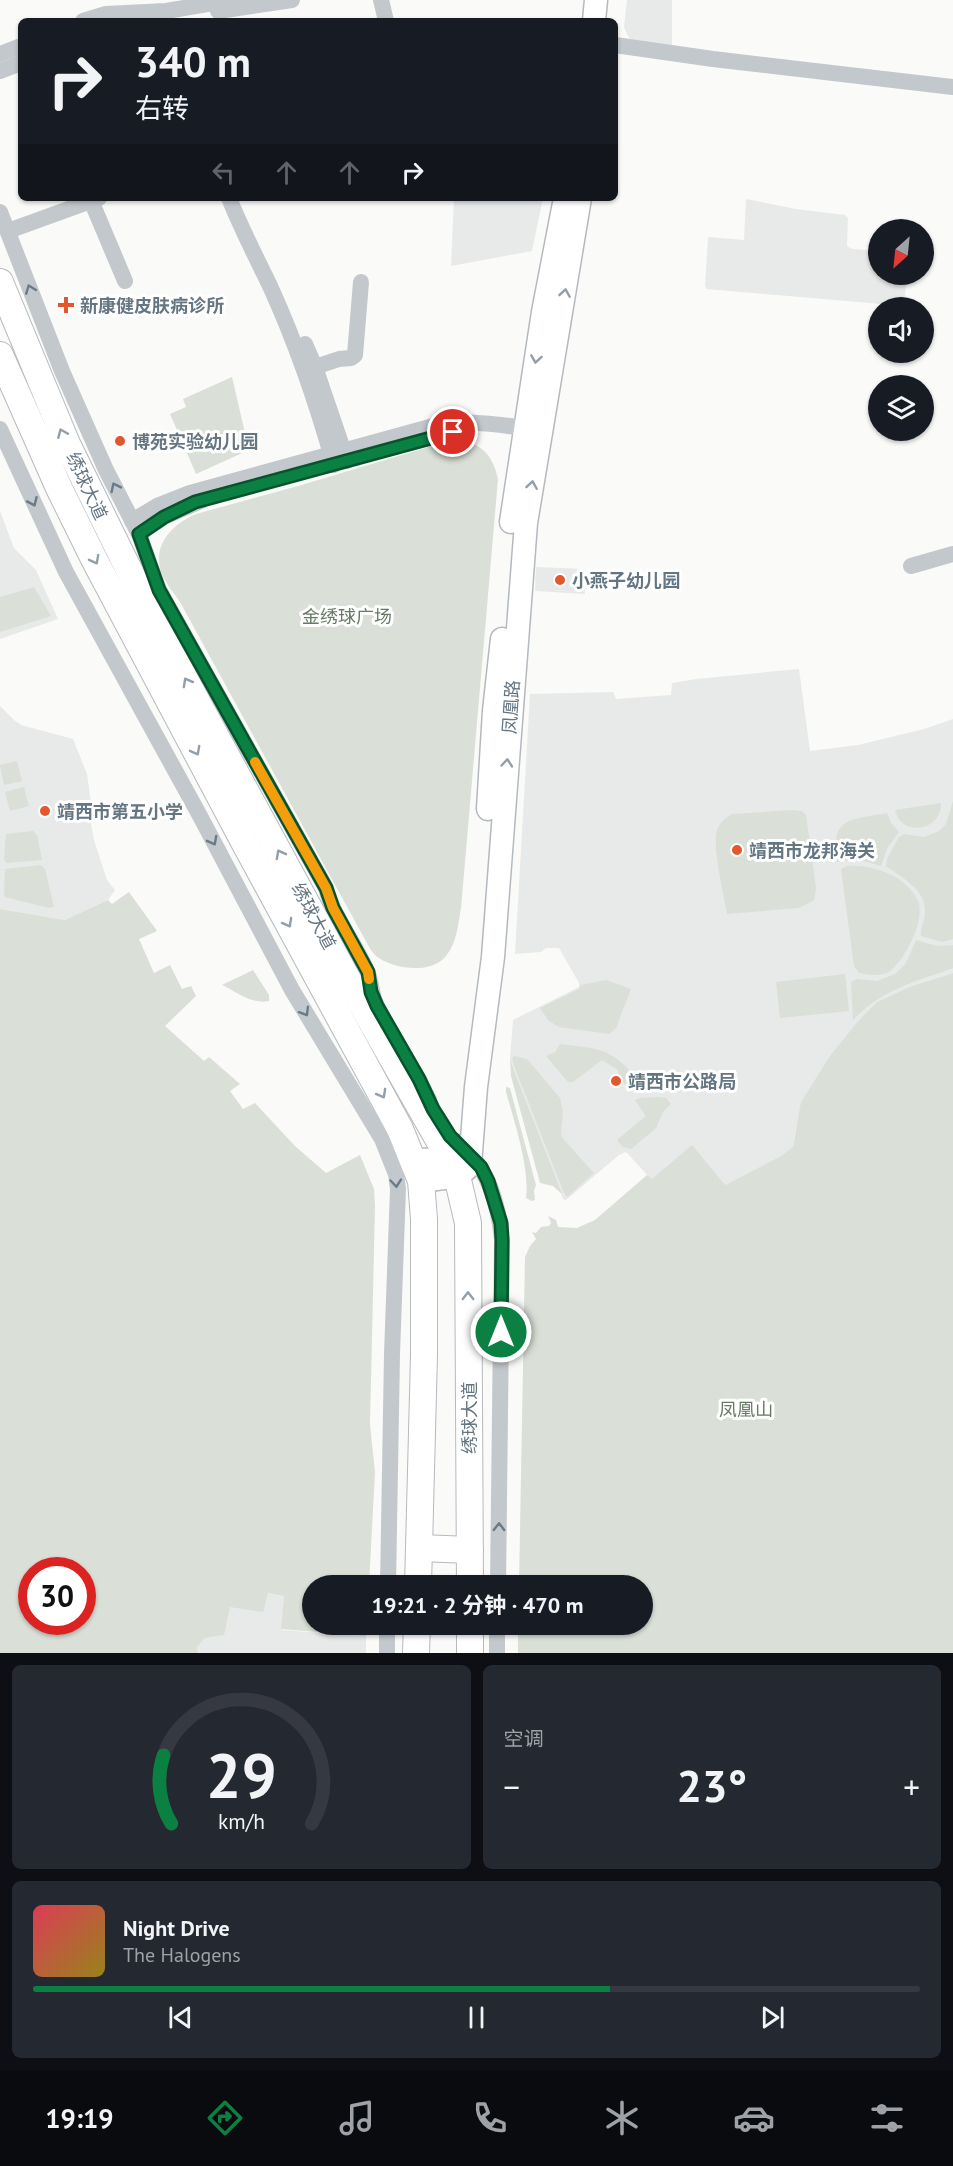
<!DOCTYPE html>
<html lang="zh">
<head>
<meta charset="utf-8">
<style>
	:root { --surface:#171b24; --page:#242831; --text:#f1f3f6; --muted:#9ea1a6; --line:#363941; --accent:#0b8043 }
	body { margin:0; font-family:"PT Sans","Noto Sans SC",sans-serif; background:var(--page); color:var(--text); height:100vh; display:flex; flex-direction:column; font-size:22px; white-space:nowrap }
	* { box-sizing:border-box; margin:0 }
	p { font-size:20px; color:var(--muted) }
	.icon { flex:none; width:33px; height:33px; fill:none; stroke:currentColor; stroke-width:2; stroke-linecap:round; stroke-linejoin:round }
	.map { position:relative; height:1653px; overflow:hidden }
	.drawer { display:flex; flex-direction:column; gap:12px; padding:12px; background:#0d0f14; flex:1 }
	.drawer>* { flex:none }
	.banner { position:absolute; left:18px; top:18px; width:600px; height:183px; border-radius:9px; box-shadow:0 2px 4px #0004; background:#171b24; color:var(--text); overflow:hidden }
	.needle { width:39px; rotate:207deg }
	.fabs { position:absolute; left:868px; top:219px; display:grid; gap:12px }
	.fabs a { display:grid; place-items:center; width:66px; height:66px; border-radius:50%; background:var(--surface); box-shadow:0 2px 4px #0004; font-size:30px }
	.speed { position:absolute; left:18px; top:1557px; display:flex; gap:12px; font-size:30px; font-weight:700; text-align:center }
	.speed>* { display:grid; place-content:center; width:78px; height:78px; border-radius:50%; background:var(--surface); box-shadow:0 2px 4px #0004; line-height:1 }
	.speed .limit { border:9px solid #d22; background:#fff; color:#111 }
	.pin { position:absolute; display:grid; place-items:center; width:51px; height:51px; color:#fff; margin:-26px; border:3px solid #fff; border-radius:50%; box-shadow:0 2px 6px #0007 }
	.me { position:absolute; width:66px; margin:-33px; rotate:0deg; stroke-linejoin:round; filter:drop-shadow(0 0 4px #0008) }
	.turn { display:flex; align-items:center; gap:21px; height:126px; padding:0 18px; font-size:27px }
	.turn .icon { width:78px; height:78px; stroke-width:2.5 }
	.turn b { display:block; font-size:42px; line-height:51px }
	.lanes { display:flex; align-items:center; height:57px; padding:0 18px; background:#0003; justify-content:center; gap:30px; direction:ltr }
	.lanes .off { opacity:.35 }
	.big { font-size:45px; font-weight:700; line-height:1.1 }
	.drawer .tile { flex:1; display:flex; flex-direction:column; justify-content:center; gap:9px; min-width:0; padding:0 21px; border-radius:9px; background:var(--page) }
	.drawer .dial { align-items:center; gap:0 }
	.dial svg { height:156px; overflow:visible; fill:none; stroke:var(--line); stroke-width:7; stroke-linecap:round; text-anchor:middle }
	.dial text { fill:var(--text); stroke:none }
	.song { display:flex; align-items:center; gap:18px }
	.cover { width:72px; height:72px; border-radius:9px; background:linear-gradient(135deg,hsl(350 70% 55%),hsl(50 70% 35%)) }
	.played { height:6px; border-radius:3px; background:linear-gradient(90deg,var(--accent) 65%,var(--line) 65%) }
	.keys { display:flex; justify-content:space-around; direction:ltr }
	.heat { display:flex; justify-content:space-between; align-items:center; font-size:33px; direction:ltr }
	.drawer .tiles { flex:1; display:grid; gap:12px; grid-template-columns:1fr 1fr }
	.tile:last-child { grid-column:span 2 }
	.trip { position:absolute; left:302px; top:1575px; width:351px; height:60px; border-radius:30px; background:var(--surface); box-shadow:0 2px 4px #0004; font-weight:700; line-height:60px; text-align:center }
	.menu { display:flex; height:96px; justify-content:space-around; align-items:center; background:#090b0e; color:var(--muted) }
	.menu .icon { width:42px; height:42px }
	.menu .active { color:var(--accent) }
	.menu b { font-size:27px; color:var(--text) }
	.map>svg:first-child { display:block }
	.built { fill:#e8e9e9 }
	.green { fill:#dadfd7; fill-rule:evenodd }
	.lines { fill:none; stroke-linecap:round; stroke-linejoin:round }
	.secondary-casing { stroke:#b3babf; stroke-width:25 }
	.primary-casing { stroke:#b5babe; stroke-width:28 }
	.street { stroke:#c3c8cc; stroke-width:16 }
	.secondary { stroke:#fff; stroke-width:22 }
	.primary { stroke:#fff; stroke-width:26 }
	.oneway { stroke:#6a7a87 }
	.oneway2 { stroke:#939fa8 }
	.route-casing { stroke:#07532c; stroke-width:15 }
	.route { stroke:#0b8043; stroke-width:10 }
	.slow { stroke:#f59e0b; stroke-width:10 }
	.poi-dot { fill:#e4572e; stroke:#fff; stroke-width:2 }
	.labels { text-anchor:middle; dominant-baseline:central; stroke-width:6; stroke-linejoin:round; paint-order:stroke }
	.poi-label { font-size:18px; font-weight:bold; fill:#657683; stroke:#fff; text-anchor:start }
	.street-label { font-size:18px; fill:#657683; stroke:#fff }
	.park-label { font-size:18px; fill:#687a64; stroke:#fff }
</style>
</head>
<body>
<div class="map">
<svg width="953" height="1653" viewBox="0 0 953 1653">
	<rect width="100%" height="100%" fill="#fafaf8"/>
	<g class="built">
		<polygon points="627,0 672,0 672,46 633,40 629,38 624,27"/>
		<polygon points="454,198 543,198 532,251 451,266"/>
		<polygon points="746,199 796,209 845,215 848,218 847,246 852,249 879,251 879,274 907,275 904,306 707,289 705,286 708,237 744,240"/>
		<polygon points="0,511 14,548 36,570 58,619 0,639"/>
		<polygon points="536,567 584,569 585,594 535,591"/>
		<polygon points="799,669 810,751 858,745 924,729 953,719 953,973 909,987 877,1002 858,1021 832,1053 824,1068 796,1128 793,1148 781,1156 725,1185 652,1180 626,1152 619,1155 566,1200 563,1199 510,1059 513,1020 579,987 579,983 559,948 546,948 541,952 515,954 530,694 613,692 616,699 671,695 672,683 696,679"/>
		<polygon points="0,706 14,720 21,725 73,739 87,774 91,802 90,819 94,840 107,880 115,890 108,900 65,920 0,909"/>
		<polygon points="268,1593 284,1596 282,1630 366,1636 366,1653 198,1653 197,1647 205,1638 218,1636 230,1606"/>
	</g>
	<g class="green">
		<polygon points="232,377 249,450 196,474 170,414 186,407 183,399"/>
		<path d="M458,440c24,3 35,16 40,39l-37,429c-3,16 -4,35 -15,48 -15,19 -53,13 -70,0 -3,-3 -6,-7 -8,-11l-188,-343c-6,-9 -14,-18 -18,-28 -11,-28 10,-50 34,-60l102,-28 144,-43z"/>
		<polygon points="34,587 51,616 0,632 0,597"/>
		<polygon points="17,761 22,781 4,785 0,765"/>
		<polygon points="24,787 29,806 10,811 5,792"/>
		<path d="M953,801v138l-11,3 -21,-6c-1,-8 4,-15 4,-24 1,-23 -23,-34 -39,-46l1,-7 12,-22 5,-3 20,3 15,-6 7,-7z"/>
		<path d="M941,803c1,28 -40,35 -46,7z"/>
		<path d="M793,810l9,1 4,4 10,73 -2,12 -15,8 -72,6c-3,-19 -15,-67 -10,-84 3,-8 9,-13 16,-16z"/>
		<path d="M887,813l4,10 8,9 -11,15 -7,19c-15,-4 -28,-8 -44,-4 -7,-45 13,-42 50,-49z"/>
		<polygon points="33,831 37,835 42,860 6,863 4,859 6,834"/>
		<polygon points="41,865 45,869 54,907 49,908 5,897 4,893 5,869"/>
		<path d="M847,866c25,-2 60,10 71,35 8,18 -13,59 -28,70 -9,6 -21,4 -31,2l-5,-7 -13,-97z"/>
		<path d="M129,892l28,39 -18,8 15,34 16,-8 12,24 9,-3 5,10 -31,30 39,35 5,-4 31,27 -10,7 13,18 12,-6 40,43 31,27 34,-18 14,34 1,16 -5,220 5,47 -6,113 -57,1v38l55,1 -1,11 -85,-7 3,-33 -16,-3 -5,19 -33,-5 -6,28 -19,3 -8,9 1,6h-198v-744l65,11 43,-20 4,4zM32,1570h50v52h-50z"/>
		<path d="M916,940l21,6 16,-1v23c-38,14 -71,21 -100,52l-2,-38 5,-3 21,2 18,-7 11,-11z"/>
		<path d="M253,970l16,25v6c-17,4 -32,-9 -47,-16z"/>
		<polygon points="953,973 953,1653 518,1653 518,1625 642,1624 642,1586 519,1585 525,1257 530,1246 536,1239 532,1232 536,1233 541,1227 549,1226 551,1223 548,1216 556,1220 558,1227 577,1228 595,1220 647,1175 652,1179 692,1145 725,1185 781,1156 793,1147 801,1102 832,1053 858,1021 877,1002 909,987"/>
		<polygon points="845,974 849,1011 780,1018 776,982"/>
		<polygon points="606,980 631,989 616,1028 609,1034 559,1027 548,1020 540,1008 579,989 581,985"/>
		<path d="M560,1044c29,4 48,2 69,26 4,5 8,8 8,16l-4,3c-8,-2 -15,-11 -15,-19l-16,-10 -29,22h-5l-22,-26 9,-4z"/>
		<polygon points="514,1056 527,1059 560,1098 563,1111 561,1135 564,1140 594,1173 567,1197 564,1193 515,1068 512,1059"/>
		<polygon points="510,1059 514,1070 562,1194 553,1186 540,1183 511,1076"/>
		<path d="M506,1087l4,1 1,4 25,93 -2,6 1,9 -3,1 -6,-3c4,-30 -12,-77 -20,-106z"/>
		<polygon points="659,1097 666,1098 671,1104 663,1112 656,1128 631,1149 623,1147 617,1140 646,1116 635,1100 640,1098"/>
	</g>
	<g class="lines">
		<g class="secondary-casing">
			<g id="secondary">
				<polyline points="594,21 596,0"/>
				<polyline points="511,522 543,312 565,198"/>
				<polyline points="488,809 494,711 502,639"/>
				<path d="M414,1160c15,-1 38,3 43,-14"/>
				<path d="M421,1181c17,-3 38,-1 49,-16l6,-78 17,-130 33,-434 54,-325"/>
			</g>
		</g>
		<g class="primary-casing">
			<g id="primary">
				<polyline points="0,282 67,444 162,637 354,991 449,1158 457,1176 468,1223 470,1586"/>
				<polyline points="0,355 59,488 95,561 244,842 400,1129 421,1181 424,1219 424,1355 418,1586"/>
				<polyline points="420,1548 470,1550"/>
				<polyline points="416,1653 417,1624"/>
				<polyline points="470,1653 470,1624"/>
			</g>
		</g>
		<g class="street">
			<polyline points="381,0 386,21"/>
			<polyline points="218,11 292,0"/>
			<polyline points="83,21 106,14 166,11 231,0"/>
			<polyline points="615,45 713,59 953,87"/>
			<polyline points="0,54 21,46"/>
			<polyline points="0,71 21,63"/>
			<polyline points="90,198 125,281"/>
			<path d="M229,198c12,30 27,59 41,88 26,57 47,118 64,179"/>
			<path d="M0,212l62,159 44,99 33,64 20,56 167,298c8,31 29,54 41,83 5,11 4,24 10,35 16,32 36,62 52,94"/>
			<polyline points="8,231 99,198"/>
			<polyline points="305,344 315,367 347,461"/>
			<polyline points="315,367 339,359 351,358 355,355 361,282"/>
			<polyline points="0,429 66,572 200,816 292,990 382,1139 396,1174 398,1189 392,1354 388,1586"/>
			<path d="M132,521l25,-15 33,-13 247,-68c34,-6 65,1 100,4"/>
			<polyline points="139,534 164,517 201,501"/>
			<polyline points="911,566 953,554"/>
			<path d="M467,1152c24,22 32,57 35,88l-4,346"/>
			<polyline points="387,1653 387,1624"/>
			<polyline points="497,1653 497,1624"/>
		</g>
		<use href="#secondary" class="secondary"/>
		<use href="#primary" class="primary"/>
	</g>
	<defs><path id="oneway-chevron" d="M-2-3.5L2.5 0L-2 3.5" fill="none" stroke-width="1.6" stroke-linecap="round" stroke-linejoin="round" transform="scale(1.5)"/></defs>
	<g class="oneway">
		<use href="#oneway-chevron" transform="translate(30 289) rotate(-111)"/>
		<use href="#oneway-chevron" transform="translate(115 487) rotate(-116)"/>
		<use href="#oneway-chevron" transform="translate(33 502) rotate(66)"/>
		<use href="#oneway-chevron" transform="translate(213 841) rotate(62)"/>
		<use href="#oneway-chevron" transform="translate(305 1012) rotate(59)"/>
		<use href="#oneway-chevron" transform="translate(396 1183) rotate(85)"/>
		<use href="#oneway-chevron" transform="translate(499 1527) rotate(-89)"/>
	</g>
	<g class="oneway2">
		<use href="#oneway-chevron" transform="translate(565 293) rotate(-81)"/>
		<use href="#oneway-chevron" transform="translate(536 359) rotate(99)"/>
		<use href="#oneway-chevron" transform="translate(62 433) rotate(-113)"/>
		<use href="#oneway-chevron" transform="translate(532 485) rotate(-81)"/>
		<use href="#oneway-chevron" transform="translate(95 560) rotate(62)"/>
		<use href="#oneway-chevron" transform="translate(187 682) rotate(-119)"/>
		<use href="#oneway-chevron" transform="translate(196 751) rotate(62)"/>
		<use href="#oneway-chevron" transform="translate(507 763) rotate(-85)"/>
		<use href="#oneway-chevron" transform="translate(280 854) rotate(-118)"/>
		<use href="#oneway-chevron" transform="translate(288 923) rotate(61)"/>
		<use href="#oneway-chevron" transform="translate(382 1094) rotate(61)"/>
		<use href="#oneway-chevron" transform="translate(468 1296) rotate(-90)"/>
	</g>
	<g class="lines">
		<g class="route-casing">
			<polyline id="route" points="453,432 195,502 164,517 139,534 159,590 326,888 333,908 368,972 371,992 377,1006 419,1079 433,1109 450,1136 481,1167 488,1181 501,1223 502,1240 501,1332"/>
		</g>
		<use href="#route" class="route"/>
		<polyline class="slow" points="255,762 326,888 333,908 368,972 369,979"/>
	</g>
	<g class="poi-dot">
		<path d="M63 296h6v6h6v6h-6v6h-6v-6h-6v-6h6z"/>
		<circle cx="120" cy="441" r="6"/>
		<circle cx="560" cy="580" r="6"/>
		<circle cx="45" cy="811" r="6"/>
		<circle cx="737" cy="850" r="6"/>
		<circle cx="616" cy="1081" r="6"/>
	</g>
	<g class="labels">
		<g class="poi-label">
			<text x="80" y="305">新康健皮肤病诊所</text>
			<text x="132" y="441">博苑实验幼儿园</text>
			<text x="572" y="580">小燕子幼儿园</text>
			<text x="57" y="811">靖西市第五小学</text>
			<text x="749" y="850">靖西市龙邦海关</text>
			<text x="628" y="1081">靖西市公路局</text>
		</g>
		<g class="street-label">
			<text transform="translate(87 486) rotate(65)">绣球大道</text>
			<text transform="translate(511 707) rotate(-86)">凤凰路</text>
			<text transform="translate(314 916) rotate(62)">绣球大道</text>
			<text transform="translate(469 1418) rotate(-90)">绣球大道</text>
		</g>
		<g class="park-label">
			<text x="347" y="616">金绣球广场</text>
			<text x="746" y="1409">凤凰山</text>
		</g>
	</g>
</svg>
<div class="fabs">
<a><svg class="needle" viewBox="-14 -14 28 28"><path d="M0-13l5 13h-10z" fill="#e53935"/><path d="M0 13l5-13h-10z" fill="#9ea1a6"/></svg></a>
<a><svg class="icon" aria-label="sound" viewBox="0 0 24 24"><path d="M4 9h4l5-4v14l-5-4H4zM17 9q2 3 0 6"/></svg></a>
<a><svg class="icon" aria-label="layers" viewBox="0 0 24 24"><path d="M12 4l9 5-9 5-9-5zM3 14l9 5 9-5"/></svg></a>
</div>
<div class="speed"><div class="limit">30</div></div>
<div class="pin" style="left:453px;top:432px;background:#d93025"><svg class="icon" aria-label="arrive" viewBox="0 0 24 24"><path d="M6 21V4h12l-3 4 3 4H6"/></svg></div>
<svg class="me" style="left:501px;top:1332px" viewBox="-20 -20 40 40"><circle r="17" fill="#0b8043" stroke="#fff" stroke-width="3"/><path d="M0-11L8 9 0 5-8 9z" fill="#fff"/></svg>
<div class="trip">19:21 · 2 分钟 · 470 m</div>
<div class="banner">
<div class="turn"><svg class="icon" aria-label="right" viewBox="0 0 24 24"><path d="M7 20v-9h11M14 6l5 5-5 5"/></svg><div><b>340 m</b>右转</div></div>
<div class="lanes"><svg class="icon off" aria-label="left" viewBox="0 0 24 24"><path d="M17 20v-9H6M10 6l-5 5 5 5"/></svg><svg class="icon off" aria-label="ahead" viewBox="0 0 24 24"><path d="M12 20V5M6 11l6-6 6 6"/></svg><svg class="icon off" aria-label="ahead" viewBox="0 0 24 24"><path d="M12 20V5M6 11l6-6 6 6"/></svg><svg class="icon" aria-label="right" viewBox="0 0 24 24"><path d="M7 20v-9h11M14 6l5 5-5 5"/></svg></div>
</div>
</div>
<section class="drawer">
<div class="tiles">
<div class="tile dial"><svg viewBox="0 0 100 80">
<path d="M14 69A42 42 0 1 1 86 69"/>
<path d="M14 69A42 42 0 0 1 10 34" stroke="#0b8043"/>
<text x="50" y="56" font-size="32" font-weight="700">29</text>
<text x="50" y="72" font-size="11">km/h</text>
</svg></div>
<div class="tile"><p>空调</p>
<div class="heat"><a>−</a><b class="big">23°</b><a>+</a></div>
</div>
<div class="tile">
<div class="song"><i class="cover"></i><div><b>Night Drive</b><p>The Halogens</p></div></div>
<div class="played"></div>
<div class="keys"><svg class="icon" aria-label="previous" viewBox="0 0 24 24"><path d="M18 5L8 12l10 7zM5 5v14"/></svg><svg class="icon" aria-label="pause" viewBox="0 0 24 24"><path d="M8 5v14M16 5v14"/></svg><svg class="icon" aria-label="next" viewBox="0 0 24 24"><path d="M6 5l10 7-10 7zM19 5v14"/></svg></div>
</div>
</div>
</section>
<nav class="menu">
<b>19:19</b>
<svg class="icon active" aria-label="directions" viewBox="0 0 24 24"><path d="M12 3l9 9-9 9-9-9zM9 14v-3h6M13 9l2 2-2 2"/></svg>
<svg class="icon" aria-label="music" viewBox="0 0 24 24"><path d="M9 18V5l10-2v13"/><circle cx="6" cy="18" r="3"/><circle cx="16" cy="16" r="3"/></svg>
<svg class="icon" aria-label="phone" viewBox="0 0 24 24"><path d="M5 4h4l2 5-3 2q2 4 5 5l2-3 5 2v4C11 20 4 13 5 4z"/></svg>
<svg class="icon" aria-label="climate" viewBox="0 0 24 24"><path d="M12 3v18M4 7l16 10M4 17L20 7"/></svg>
<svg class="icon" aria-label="car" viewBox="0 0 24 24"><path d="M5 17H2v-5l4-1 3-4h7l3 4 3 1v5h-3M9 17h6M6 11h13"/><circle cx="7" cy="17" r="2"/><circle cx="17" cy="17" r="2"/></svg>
<svg class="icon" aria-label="filters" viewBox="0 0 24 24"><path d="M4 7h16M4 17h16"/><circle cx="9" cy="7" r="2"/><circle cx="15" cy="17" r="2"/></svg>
</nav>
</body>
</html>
